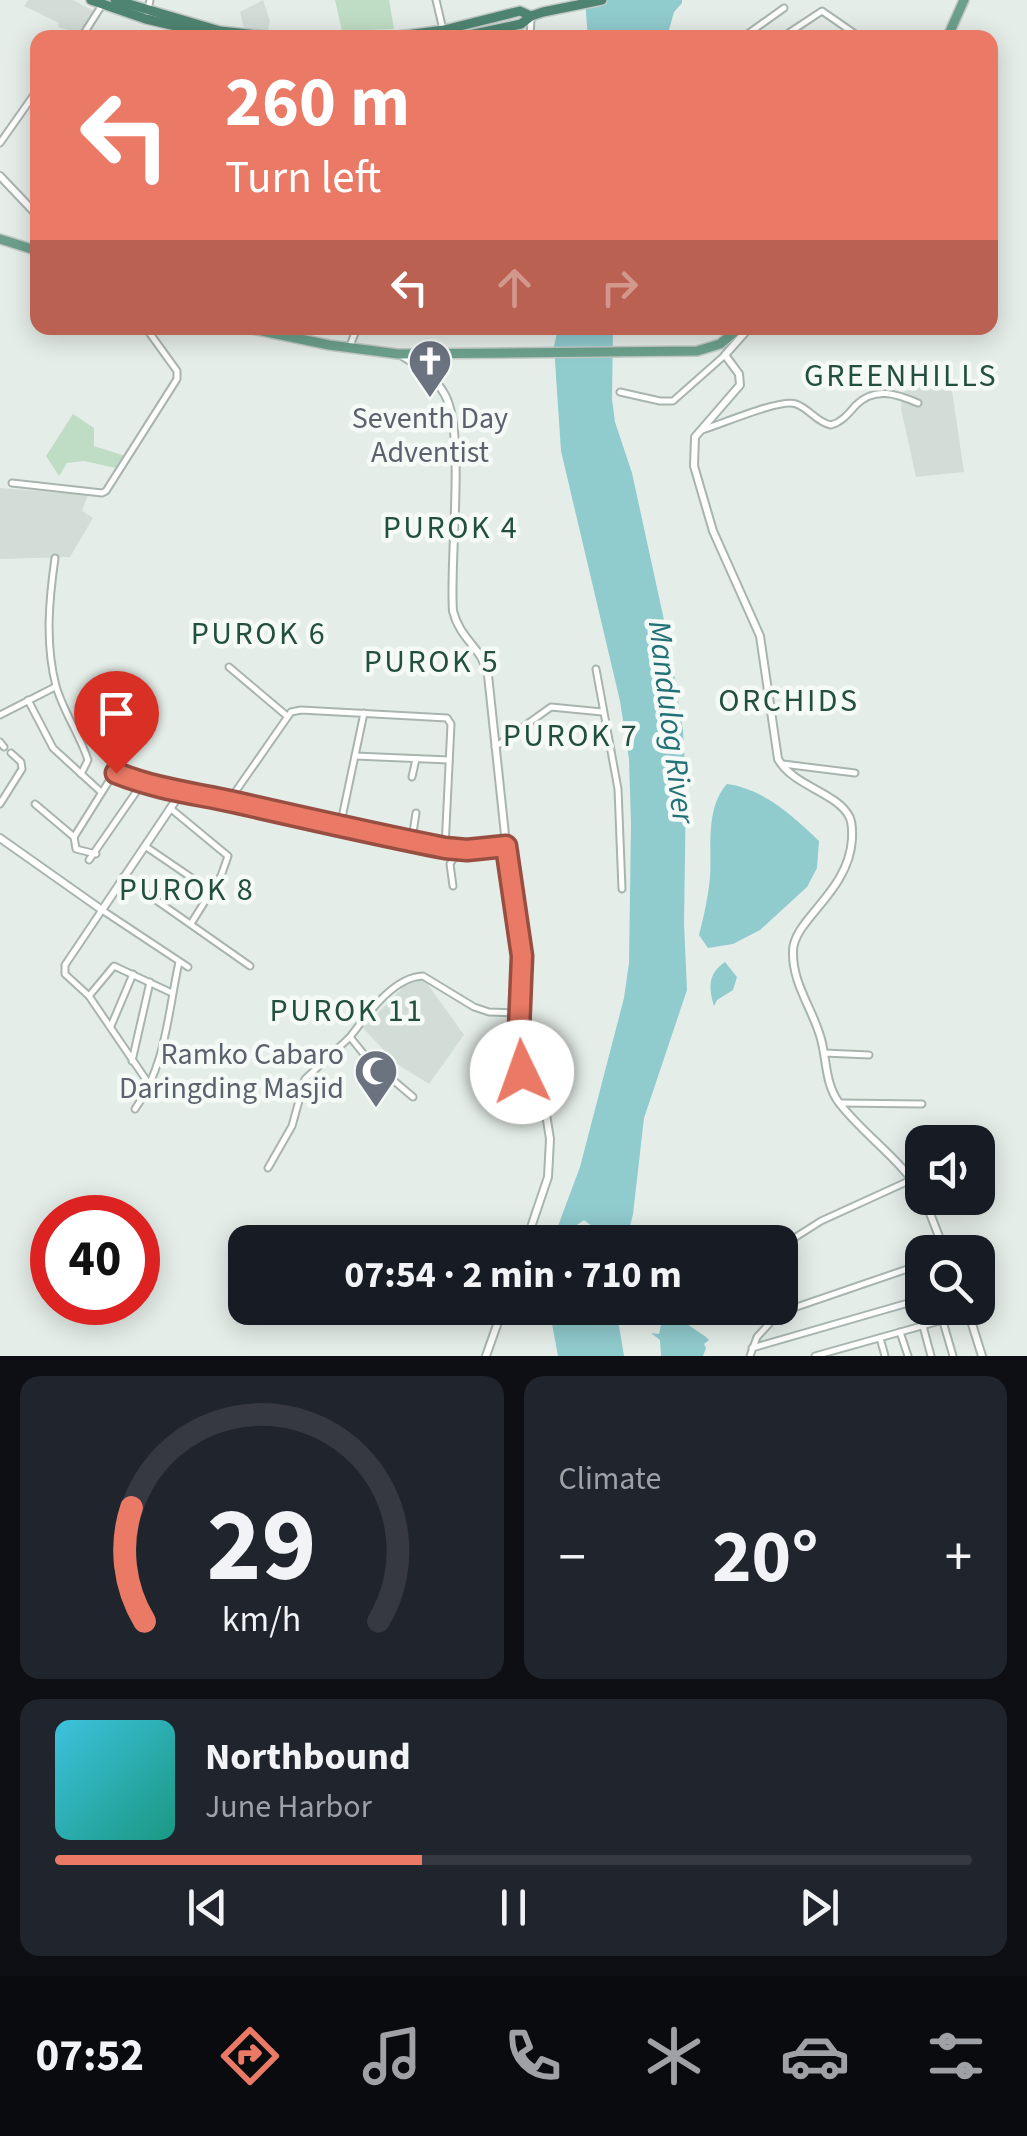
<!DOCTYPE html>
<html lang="en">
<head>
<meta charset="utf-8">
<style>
	:root { --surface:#171b24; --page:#20242c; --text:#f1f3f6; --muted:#9ea1a6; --line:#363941; --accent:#ea7a66 }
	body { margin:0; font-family:"Source Sans 3",sans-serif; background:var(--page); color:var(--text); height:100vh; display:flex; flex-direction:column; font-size:38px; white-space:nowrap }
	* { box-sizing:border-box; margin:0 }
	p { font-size:32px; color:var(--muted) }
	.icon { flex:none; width:55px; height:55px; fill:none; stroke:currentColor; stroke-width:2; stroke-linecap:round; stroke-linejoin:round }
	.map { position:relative; height:1356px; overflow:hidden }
	.side { display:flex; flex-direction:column; gap:20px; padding:20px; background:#0d0f14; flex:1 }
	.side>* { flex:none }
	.banner { position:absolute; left:30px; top:30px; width:968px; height:305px; border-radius:20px; box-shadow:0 5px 25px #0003; background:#ea7a66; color:#fff; overflow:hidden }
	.tools { position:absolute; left:905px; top:1125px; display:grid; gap:20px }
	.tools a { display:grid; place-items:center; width:90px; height:90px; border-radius:20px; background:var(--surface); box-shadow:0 5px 25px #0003; font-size:50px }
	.speed { position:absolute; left:30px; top:1195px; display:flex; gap:20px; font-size:50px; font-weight:700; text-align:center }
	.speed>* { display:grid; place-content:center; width:130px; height:130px; border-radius:50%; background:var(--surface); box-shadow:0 5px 25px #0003; line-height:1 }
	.speed .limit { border:15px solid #d22; background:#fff; color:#111 }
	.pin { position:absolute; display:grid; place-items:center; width:85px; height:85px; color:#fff; margin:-102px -42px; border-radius:50% 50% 50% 0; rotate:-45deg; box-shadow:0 0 10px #0007 }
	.pin .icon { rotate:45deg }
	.me { position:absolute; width:110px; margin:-55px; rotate:357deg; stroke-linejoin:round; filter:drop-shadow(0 0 8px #0008) }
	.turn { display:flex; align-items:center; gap:35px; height:210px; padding:0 30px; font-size:45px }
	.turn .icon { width:130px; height:130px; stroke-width:2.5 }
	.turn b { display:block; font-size:70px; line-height:85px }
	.lanes { display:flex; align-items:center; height:95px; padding:0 30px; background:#0003; justify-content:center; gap:50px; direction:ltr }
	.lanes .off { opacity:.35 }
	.big { font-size:75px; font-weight:700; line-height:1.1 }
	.side .widget { flex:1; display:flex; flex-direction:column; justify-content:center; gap:15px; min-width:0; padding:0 35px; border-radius:20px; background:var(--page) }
	.side .dial { align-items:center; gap:0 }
	.dial svg { height:260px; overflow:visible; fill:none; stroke:var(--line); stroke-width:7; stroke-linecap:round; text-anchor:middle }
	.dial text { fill:var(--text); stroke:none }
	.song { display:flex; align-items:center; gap:30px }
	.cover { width:120px; height:120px; border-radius:15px; background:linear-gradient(135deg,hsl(190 70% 55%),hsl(170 70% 35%)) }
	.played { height:10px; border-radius:5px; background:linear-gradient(90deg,var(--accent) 40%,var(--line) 40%) }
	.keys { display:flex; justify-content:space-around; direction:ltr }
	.heat { display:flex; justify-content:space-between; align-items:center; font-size:55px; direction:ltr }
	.side .tiles { flex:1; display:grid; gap:20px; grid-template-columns:1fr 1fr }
	.widget:last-child { grid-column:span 2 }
	.trip { position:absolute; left:228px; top:1225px; width:570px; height:100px; border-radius:20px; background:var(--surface); box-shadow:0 5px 25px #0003; font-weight:700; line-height:100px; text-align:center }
	.dock { display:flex; height:160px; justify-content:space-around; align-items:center; background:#090b0e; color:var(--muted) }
	.dock .icon { width:70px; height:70px }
	.dock .selected { color:var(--accent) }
	.dock b { font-size:45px; color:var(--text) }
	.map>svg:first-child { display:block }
	.built { fill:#d3ddd7 }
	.green { fill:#bfddc4 }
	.water { fill:#90cbce }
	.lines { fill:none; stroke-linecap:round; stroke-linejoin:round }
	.minor-casing { stroke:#a8b5af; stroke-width:9 }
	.tertiary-casing { stroke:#a8b5af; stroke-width:10 }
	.primary-casing { stroke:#c2c9c6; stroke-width:12 }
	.trunk-casing { stroke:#c2c9c6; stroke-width:12 }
	.minor { stroke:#fff; stroke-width:5 }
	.tertiary { stroke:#fff; stroke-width:6 }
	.primary { stroke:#6ca08d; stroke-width:9 }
	.trunk { stroke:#4f8472; stroke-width:9 }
	.route-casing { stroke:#984f42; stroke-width:25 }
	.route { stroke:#ea7a66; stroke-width:18 }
	.labels { text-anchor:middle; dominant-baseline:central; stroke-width:9; stroke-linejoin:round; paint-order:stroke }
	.worship-label { font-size:30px; fill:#5b616d; stroke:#f5faf7 }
	.neighbourhood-label { font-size:32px; letter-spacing:2.5px; fill:#224f40; stroke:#f5faf7 }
	.water-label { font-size:32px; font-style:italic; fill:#227177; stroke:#f5faf7 }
</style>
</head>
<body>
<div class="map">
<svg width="1027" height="1356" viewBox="0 0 1027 1356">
	<rect width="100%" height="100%" fill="#e5ede8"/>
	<g class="built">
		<polygon points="28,0 73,0 96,12 82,34 58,27 59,23 24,6"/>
		<polygon points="263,0 270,21 268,33 244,28 240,12"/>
		<polygon points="929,385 952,391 964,472 916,477 901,409 902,392"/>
		<polygon points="0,488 88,495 82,511 93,518 70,557 0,559"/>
		<polygon points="424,979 464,1035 429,1084 397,1064 363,1028 409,981"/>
	</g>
	<g class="green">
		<polygon points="335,0 389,0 394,29 342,31"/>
		<polygon points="73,414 94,428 94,446 125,456 116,468 84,461 67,463 59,476 46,456"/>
	</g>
	<g class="water">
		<polygon points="585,0 682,0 682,3 674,12 667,37 588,38"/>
		<polygon points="558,328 613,328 612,399 615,422 632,473 669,643 683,731 686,785 684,924 687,990 644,1118 633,1214 626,1242 591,1242 593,1227 584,1220 577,1225 570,1242 552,1242 580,1167 624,998 629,963 631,824 629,759 620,701 561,451 554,346"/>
		<path d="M727,784c37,5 66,32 92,57l-2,27 -10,19 -47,43 -27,14 -25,4 -9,-13c5,-19 9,-38 11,-57 2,-30 -5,-70 17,-94z"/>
		<path d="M725,962l12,15 -4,13 -16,10 -3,6c-5,-17 -7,-32 11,-44z"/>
		<polygon points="549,1308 616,1308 624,1356 558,1356"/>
		<polygon points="670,1318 681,1320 706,1337 709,1340 704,1344 706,1348 703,1356 661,1356 660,1340 651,1333 659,1334 662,1320"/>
	</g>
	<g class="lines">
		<g class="minor-casing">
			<g id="minor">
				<polyline points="436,0 445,38"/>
				<polyline points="146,19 150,0"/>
				<polyline points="81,38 102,5"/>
				<polyline points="530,38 531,19"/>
				<polyline points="742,38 784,8"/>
				<polyline points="781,38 822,11 861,38"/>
				<polyline points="0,143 38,89"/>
				<polyline points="349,348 357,328"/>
				<polyline points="620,392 660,401 673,401 725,355"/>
				<path d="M702,430c20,-6 79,-32 94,-26 14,5 20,18 35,21 11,-3 17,-11 25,-20 19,-19 41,-11 62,-2"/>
				<polyline points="12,483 102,493 106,491 177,379 177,371 146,328"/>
				<path d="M55,558c-6,42 -10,86 1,128 7,25 24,49 32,74l-7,14"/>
				<polyline points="229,667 287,716"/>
				<polyline points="596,669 618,789 622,889"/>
				<polyline points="28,700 53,748 101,792"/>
				<polyline points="0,715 55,687"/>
				<polyline points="0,742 4,747"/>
				<polyline points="495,747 551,707 602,712"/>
				<polyline points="355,756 449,760"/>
				<polyline points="783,764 855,773"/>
				<polyline points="412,777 416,759"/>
				<polyline points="229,801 291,712 301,710 447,718 451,724 445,848"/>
				<polyline points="0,804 22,769 21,762 11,753"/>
				<polyline points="35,804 74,837 76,849 96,854"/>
				<polyline points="170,808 228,856 221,876 192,922"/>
				<polyline points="340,827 364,713"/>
				<polyline points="74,837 114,773 180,794"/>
				<polyline points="412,839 416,813"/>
				<polyline points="145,846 211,891"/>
				<polyline points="89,860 141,785"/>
				<polyline points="123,877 250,966"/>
				<polyline points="453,886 450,864 459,850"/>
				<polyline points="89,996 114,966 172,993"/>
				<polyline points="111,1026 133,974"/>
				<polyline points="824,1053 869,1055"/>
				<polyline points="132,1061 150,982"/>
				<polyline points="151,1087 89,996 65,974 65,965 102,910 188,967"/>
				<path d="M413,1097l-46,-39 -17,-21c17,-22 43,-60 73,-61l51,31 15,5 32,1"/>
				<polyline points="840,1103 922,1104"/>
				<path d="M135,1109c31,-43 33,-97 44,-147"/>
				<polyline points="268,1168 292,1126 305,1079 350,1037"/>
				<polyline points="780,1247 821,1221 913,1179"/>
				<polyline points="939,1308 953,1356"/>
				<polyline points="923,1326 931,1356"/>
				<polyline points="900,1332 908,1356"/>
				<polyline points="880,1338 885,1356"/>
				<polyline points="752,1348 922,1299"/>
				<polyline points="750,1356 757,1337 779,1313 922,1264"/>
				<polyline points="815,1356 943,1320"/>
			</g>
		</g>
		<g class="tertiary-casing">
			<g id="tertiary">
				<polyline points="0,176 38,216"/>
				<path d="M749,328l-24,27 14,19 1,11 -45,52 -1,29 19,65 47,105 18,123c15,27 58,33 71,57 4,7 3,15 3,23 -3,53 -59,81 -59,112 -1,33 20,58 28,88 6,22 4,46 19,65 26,33 61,55 82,91"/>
				<path d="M399,354c18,11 36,22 46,41 21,38 4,165 8,216 7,29 30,37 35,64l23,216 11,65 -4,98 8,29 20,31 4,25 -2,38 -22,65"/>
				<polyline points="0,838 102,910 180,794 229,801 453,849 506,846"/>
				<polyline points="924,1198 945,1252"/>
				<polyline points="967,1308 982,1356"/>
				<polyline points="486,1356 503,1308"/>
			</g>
		</g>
		<g class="primary-casing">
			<g id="primary">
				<polyline points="947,38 964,0"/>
				<polyline points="0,239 38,251"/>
				<polyline points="247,328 329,345 398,354 697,351 720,344 739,328"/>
			</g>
		</g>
		<g class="trunk-casing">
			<g id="trunk">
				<polyline points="91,0 146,19 223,37"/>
				<polyline points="115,0 220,31 288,38"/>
				<polyline points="383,38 444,30 520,11 531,16"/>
				<polyline points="455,38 521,24 531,16 543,12 602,0"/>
			</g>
		</g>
		<use href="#minor" class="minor"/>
		<use href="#tertiary" class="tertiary"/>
		<use href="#primary" class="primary"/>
		<use href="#trunk" class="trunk"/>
	</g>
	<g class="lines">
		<g class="route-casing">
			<path id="route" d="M116,773c40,16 76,20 118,29 70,16 140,32 211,46l22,2 39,-4 16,110 -4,98 4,18"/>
		</g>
		<use href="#route" class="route"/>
	</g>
	<defs>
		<g id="church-pin" transform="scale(2.25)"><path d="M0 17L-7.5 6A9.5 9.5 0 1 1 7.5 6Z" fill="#6b7280" stroke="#f5faf7"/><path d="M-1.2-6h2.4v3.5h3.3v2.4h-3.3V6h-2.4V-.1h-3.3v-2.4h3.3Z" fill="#fff"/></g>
		<g id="mosque-pin" transform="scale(2.25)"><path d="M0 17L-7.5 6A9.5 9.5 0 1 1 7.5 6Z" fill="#6b7280" stroke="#f5faf7"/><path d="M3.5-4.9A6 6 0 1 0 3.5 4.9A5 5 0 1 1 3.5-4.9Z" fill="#fff"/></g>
	</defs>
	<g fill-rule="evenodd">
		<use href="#church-pin" x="430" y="361"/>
		<use href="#mosque-pin" x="376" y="1071"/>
	</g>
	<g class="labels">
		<g class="worship-label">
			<text x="430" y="418">Seventh Day<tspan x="430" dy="34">Adventist</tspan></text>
			<text x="344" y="1054" text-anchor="end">Ramko Cabaro<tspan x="344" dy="34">Daringding Masjid</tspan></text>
		</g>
		<g class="neighbourhood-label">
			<text x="901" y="376">GREENHILLS</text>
			<text x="451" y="528">PUROK 4</text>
			<text x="259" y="634">PUROK 6</text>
			<text x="432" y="662">PUROK 5</text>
			<text x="789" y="701">ORCHIDS</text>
			<text x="571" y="736">PUROK 7</text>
			<text x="187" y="890">PUROK 8</text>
			<text x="347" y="1011">PUROK 11</text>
		</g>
		<g class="water-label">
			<text transform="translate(671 722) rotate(83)">Mandulog River</text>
		</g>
	</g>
</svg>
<div class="tools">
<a><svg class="icon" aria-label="sound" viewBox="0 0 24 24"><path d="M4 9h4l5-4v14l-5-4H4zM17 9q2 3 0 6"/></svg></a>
<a><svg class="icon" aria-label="search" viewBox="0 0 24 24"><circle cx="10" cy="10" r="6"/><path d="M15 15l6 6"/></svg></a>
</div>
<div class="speed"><div class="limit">40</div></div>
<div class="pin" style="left:116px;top:773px;background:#d93025"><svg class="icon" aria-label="arrive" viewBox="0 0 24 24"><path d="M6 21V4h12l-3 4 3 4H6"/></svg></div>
<svg class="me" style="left:522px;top:1072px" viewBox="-20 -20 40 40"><circle r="19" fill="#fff"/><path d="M0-13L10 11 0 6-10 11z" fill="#ea7a66"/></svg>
<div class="trip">07:54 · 2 min · 710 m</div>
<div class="banner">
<div class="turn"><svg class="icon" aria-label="left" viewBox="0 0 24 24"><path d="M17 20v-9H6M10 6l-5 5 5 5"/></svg><div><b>260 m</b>Turn left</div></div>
<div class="lanes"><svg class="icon" aria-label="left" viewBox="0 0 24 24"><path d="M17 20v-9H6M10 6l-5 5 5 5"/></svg><svg class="icon off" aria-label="ahead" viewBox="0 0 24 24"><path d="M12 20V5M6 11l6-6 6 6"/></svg><svg class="icon off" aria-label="right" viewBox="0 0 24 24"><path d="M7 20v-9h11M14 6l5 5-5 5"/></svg></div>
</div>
</div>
<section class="side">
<div class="tiles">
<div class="widget dial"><svg viewBox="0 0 100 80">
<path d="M14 69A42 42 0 1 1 86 69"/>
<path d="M14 69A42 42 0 0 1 10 34" stroke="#ea7a66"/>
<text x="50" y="56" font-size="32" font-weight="700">29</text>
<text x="50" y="72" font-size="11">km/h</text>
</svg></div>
<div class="widget"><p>Climate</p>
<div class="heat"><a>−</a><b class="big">20°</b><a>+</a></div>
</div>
<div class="widget">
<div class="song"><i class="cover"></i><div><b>Northbound</b><p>June Harbor</p></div></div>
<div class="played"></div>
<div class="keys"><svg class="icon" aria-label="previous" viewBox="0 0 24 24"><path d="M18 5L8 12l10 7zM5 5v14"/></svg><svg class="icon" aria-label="pause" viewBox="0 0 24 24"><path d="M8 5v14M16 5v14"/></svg><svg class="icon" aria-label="next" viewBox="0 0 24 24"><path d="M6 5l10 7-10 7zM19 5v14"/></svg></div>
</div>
</div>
</section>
<nav class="dock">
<b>07:52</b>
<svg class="icon selected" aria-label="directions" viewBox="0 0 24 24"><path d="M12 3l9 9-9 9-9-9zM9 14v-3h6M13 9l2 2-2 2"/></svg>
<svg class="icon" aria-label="music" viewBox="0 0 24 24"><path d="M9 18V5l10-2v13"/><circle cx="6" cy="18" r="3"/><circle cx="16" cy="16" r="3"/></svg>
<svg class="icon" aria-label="phone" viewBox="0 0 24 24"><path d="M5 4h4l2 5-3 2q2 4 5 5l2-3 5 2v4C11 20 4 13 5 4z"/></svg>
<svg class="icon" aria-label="climate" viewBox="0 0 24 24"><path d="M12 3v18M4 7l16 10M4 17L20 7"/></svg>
<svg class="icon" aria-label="car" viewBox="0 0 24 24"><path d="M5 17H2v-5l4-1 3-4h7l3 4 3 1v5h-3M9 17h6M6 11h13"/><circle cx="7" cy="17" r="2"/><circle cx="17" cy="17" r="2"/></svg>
<svg class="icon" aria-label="filters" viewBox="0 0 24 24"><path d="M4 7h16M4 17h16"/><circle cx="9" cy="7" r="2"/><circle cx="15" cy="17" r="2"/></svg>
</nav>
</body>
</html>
